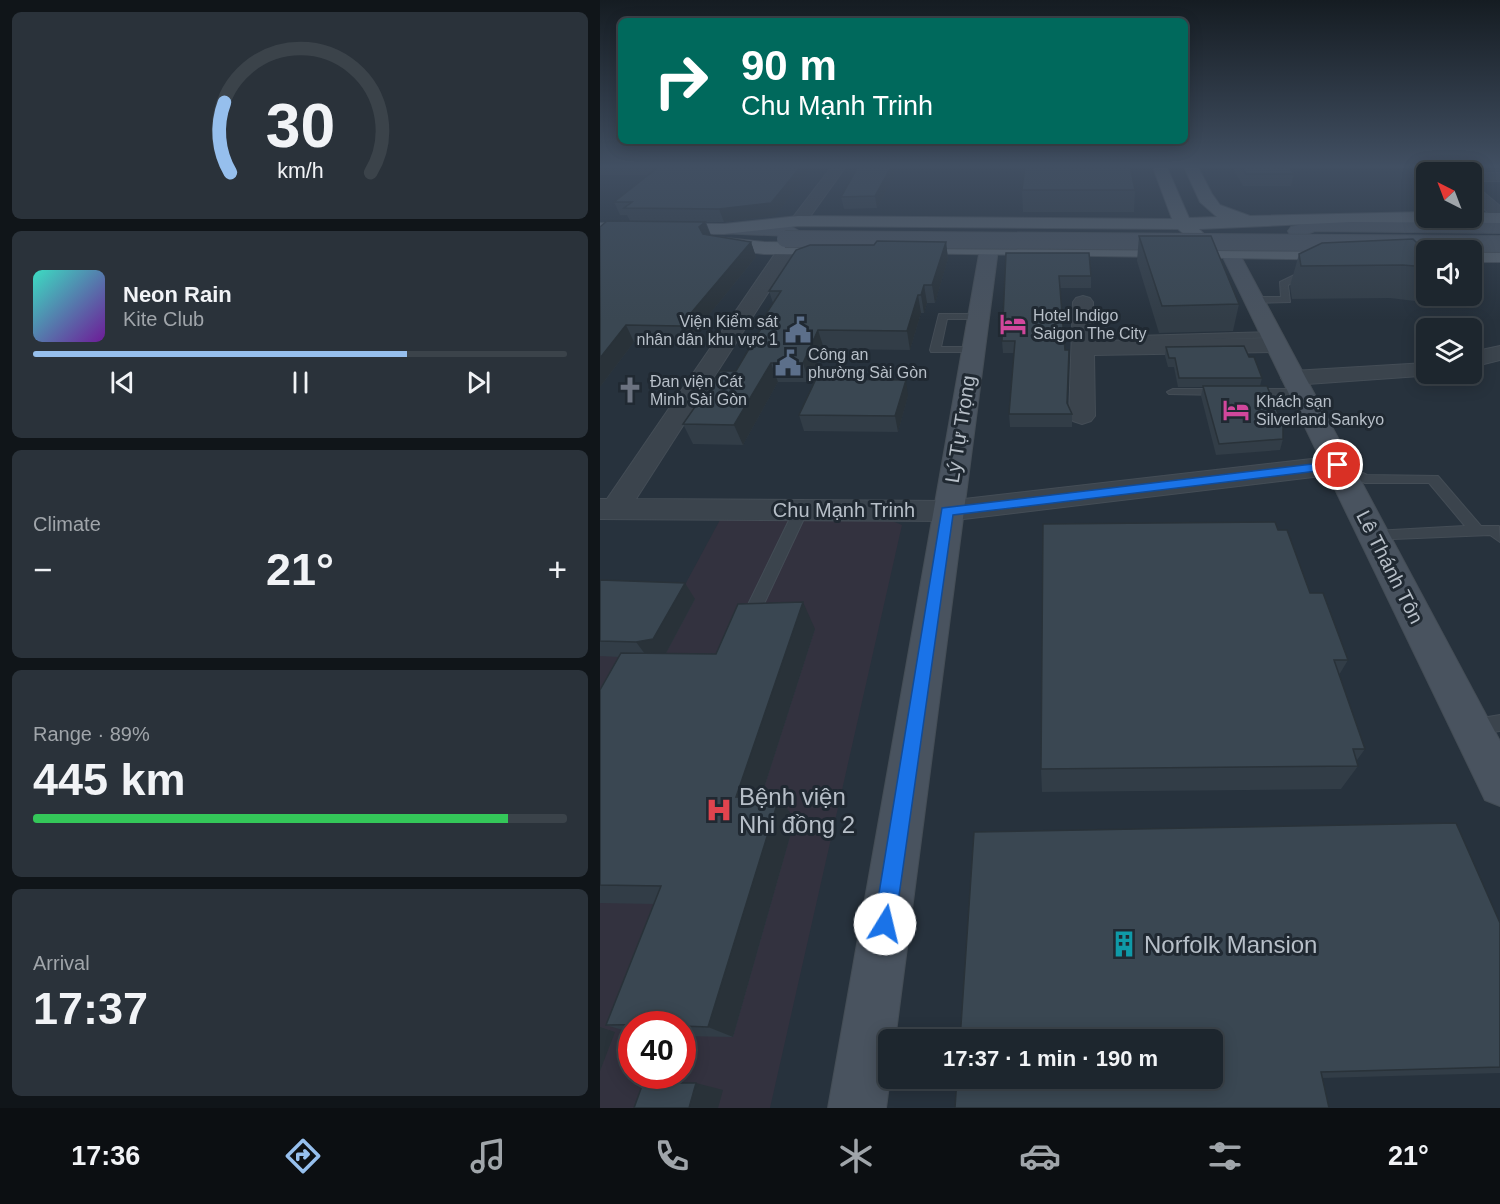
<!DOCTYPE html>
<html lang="en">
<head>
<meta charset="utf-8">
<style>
	:root { --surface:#1d262e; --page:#2a323a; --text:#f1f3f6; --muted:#a0a5aa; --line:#3b434a; --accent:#96bfed }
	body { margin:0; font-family:Helvetica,sans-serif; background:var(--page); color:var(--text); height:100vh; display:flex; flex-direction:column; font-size:22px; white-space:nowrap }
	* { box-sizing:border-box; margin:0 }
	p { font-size:20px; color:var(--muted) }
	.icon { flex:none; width:33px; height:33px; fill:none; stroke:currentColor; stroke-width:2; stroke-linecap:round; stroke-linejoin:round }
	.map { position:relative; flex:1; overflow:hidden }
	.drawer { display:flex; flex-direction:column; gap:12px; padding:12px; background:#101519; width:600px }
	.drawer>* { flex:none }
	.hud { position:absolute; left:18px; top:18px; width:570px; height:126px; border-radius:9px; box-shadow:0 3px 15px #0003,0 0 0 2px var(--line); background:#00695c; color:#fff; overflow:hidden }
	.needle { width:39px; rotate:318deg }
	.controls { position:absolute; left:816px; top:162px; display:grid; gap:12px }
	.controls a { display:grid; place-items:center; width:66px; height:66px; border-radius:9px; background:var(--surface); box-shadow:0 3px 15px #0003,0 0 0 2px var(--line); font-size:30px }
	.speed { position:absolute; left:18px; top:1011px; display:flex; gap:12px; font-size:30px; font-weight:700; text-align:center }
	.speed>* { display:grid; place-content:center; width:78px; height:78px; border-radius:50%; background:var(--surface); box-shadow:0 3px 15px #0003,0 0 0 2px var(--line); line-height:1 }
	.speed .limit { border:9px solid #d22; background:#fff; color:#111 }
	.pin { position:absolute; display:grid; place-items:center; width:51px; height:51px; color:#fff; margin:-26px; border:3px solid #fff; border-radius:50%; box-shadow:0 2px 6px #0007 }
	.me { position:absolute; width:66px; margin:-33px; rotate:9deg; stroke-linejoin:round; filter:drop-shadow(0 0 4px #0008) }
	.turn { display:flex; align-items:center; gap:21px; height:126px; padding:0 24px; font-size:27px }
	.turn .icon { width:78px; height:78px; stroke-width:2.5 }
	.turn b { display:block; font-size:42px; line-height:51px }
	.big { font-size:45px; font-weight:800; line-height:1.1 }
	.drawer .tile { flex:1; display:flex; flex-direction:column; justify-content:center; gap:9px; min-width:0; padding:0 21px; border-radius:9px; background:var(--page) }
	.drawer .dial { align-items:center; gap:0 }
	.dial svg { height:156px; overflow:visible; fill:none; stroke:var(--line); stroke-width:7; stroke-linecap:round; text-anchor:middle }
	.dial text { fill:var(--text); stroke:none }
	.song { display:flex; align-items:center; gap:18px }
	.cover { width:72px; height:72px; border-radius:9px; background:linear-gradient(135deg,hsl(170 70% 55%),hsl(280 70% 35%)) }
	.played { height:6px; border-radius:3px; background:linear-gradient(90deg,var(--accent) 70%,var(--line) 70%) }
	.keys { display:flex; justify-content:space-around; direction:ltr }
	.heat { display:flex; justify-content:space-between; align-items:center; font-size:33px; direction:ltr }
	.charge { height:9px; border-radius:4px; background:linear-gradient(90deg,#34c759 89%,var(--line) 0) }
	.trip { position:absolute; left:278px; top:1029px; width:345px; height:60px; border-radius:9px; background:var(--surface); box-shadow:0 3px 15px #0003,0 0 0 2px var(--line); font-weight:800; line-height:60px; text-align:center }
	.dock { display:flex; height:96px; justify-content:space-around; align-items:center; background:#0c0f12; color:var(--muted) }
	.dock .icon { width:42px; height:42px }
	.dock .current { color:var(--accent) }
	.dock b { font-size:27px; color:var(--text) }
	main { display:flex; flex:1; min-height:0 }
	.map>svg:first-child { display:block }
	.medical { fill:#33323f; fill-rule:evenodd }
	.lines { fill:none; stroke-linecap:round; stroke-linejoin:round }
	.lane-casing { stroke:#444d56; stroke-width:2 }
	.street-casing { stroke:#444d56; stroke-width:2 }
	.secondary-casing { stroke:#444d56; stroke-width:2 }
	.primary-casing { stroke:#444d56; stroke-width:2 }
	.lane { fill:#3b444d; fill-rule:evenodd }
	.street { fill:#3b444d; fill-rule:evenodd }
	.secondary { fill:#49535f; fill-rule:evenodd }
	.primary { fill:#59636d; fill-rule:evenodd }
	.secondary-bridge-casing { stroke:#444d56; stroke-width:18; stroke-linecap:butt }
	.secondary-bridge { stroke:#49535f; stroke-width:16 }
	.wall { fill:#323d47 }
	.shaded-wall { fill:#293239 }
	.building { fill:#3a4752; stroke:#293239; stroke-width:1.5 }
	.route { fill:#1a73e8; stroke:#114b97; stroke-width:1.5 }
	.labels { text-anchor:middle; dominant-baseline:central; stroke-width:6; stroke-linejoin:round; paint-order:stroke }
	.far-poi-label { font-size:16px; fill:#b7bfc8; stroke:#202932; text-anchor:start }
	.street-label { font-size:20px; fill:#b7bfc8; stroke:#202932 }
	.near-poi-label { font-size:24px; fill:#b7bfc8; stroke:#202932; text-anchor:start }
</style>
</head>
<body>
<main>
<section class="drawer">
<div class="tile dial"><svg viewBox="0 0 100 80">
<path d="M14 69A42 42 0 1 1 86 69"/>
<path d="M14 69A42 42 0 0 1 11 33" stroke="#96bfed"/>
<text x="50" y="56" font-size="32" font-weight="700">30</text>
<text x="50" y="72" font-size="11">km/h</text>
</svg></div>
<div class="tile">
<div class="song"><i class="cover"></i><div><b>Neon Rain</b><p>Kite Club</p></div></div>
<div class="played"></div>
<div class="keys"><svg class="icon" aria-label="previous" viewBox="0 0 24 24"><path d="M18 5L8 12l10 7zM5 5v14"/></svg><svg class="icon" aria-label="pause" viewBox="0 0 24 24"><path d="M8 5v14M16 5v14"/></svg><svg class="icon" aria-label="next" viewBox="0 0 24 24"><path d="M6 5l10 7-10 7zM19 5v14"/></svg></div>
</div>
<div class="tile"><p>Climate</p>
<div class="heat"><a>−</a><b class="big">21°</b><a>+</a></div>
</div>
<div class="tile"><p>Range · 89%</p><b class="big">445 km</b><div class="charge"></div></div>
<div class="tile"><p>Arrival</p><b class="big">17:37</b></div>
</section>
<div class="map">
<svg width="900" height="1108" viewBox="0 0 900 1108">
	<rect width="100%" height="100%" fill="#27323d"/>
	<path class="medical" d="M280,516l22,9 -132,583h-170v-513l80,-1 41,-76zM32,1024h50v52h-50z"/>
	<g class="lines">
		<g class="lane-casing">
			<g id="lane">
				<polygon points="711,267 715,270 714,272 688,285 690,302 654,303 649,300 654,297 681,297 680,282"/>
				<polygon points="339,314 382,314 382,318 378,319 347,319 341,347 373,347 377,348 377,352 331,352 330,350"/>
				<polygon points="672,332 677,335 676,337 536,342 531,339 536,336"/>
				<polygon points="573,389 622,389 628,392 622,395 569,394 567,392"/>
				<polygon points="649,389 700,389 706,392 700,395 645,394 643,392"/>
				<polygon points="740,462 767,475 838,476 881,526 899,526 900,542 890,535 769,540 767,536 769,532 774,531 865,526 829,483 765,483 735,469 733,466"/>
				<polygon points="201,505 208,510 156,621 154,626 148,628 142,626 140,621 194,510"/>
				<polygon points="900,715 900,731 871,735 864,733 862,727 864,721"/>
			</g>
		</g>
		<g class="street-casing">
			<g id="street">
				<polygon points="233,165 247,165 204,225 192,225 190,221"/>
				<rect x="872" y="173" width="28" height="8"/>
				<polygon points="872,185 877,187 900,206 900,220 894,218 872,198"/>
				<polygon points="187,244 196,249 36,499 347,501 738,456 748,459 752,465 748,471 738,474 347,521 0,519 0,499 7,499 181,245"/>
				<polygon points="483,296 490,298 493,302 494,341 676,338 684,340 687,345 684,350 676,352 494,355 495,416 491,421 482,424 473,421 469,416 473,302 476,298"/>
				<polygon points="900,346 900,360 872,367 872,352"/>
				<polygon points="826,363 826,374 834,375 693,385 685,383 681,378 685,373 693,371"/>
			</g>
		</g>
		<g class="secondary-casing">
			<g id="secondary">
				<polygon points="714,221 900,223 900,233 715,231 707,234 713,243 727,247 729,251 720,257 699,251 688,231 691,227"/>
				<polygon points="124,224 190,226 199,231 190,236 118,233 115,229"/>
				<polygon points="389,243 398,249 295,1040 288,1040 288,1078 290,1078 286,1108 228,1108 380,249"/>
				<polygon points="630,247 639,253 900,741 900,806 885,800 621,253"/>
			</g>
		</g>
		<g class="primary-casing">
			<g id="primary">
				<polygon points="552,165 566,165 589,218 617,217 600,202 583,165 597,165 612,194 620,205 650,216 826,212 826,218 872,218 872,213 900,213 900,223 751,222 599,229 606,236 597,241 591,240 578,229 198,226 124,234 0,233 0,223 124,224 198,216 572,219"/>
				<polygon points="116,237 164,242 244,243 253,249 244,255 164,254 109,247 107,243 109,239"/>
				<polygon points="301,243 826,249 831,250 826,250 826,261 294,253 292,249"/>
				<polygon points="871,250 900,250 900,262 872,262"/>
			</g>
		</g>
		<use href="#lane" class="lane"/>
		<use href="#street" class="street"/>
		<use href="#secondary" class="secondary"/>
		<use href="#primary" class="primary"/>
		<g class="secondary-bridge-casing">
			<polyline id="secondary-bridge" points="185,239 900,244"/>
		</g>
		<use href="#secondary-bridge" class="secondary-bridge"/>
	</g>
	<g class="wall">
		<polygon points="0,165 214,165 175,216 124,222 106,222 111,235 151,242 156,257 87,342 34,342 0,387 30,221 27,215 20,215 14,202 48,175 0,175"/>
		<polygon points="259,165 384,165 383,169 300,165 277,208 244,209 241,197"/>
		<polygon points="631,165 688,165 694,174 691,186 643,186"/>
		<polygon points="850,165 900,165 900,170 855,170"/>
		<polygon points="422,190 535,190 534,212 423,212"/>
		<polygon points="539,236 639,304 633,331 559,333 537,261"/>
		<polygon points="346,242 348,259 335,303 327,303 324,313 321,313 310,350 224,349 209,382 178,382 143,445 93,444 83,424 136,371 163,325 162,320 173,303 169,291 274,245"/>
		<polygon points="826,252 826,296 834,296 831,303 790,298 692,299 690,286 699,254"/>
		<polygon points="406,253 491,276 491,288 460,288 467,403 472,414 472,427 410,427 409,414 414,353 403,353 402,341"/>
		<polygon points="566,347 649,357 662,378 660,386 683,439 680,450 616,455 601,396 603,387 578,387 574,367 568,367 565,356"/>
		<polygon points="308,396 298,432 204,431 199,415"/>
		<polygon points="678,530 710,593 748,660 739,675 765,749 757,760 758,766 741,789 442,792 441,769"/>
		<polygon points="0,580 95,599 66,653 116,654 215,629 161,797 179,798 195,819 133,1037 82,1036 82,1024 32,1024 32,1033 6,1025 54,904 0,903 0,690 19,657 0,656"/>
		<polygon points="900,923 900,1073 722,1078 355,1108"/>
	</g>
	<g class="shaded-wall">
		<polygon points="202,165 214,165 175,216 124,222 119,209"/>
		<polygon points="292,165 300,165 277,208 275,196"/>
		<polygon points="105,222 111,236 105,242 99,227"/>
		<polygon points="151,242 156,257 87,342 80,326"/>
		<polygon points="346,242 348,259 335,303 332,285"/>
		<polygon points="324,285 327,303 324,313 321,295"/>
		<polygon points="318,295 321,313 310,350 307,331"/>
		<polygon points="26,325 34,342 0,387 0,358"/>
		<polygon points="218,330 224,349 209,382 203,363"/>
		<polygon points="171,363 178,382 143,445 134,425"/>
		<polygon points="306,380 308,396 298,432 295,416"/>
		<polygon points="85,583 95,599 65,655 48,658 36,642"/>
		<polygon points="203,602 215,629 154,819 136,797"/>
		<polygon points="179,798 195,819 133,1037 108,1027"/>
		<polygon points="0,1027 15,1032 0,1071"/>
		<polygon points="96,1083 123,1090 118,1108 89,1108"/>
	</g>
	<g class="building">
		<polygon points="61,165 202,165 171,203 119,209 24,208 32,202 14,202"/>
		<polygon points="259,165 292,165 275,196 241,197"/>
		<polygon points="425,165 530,165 535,190 422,190"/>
		<polygon points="641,165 688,165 694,174 646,174"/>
		<polygon points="7,221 105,222 99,227 103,234 151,242 80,326 26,325 0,358 0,227"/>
		<polygon points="539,236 611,236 639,304 562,306"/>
		<polygon points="813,239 826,252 826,267 803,265 701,266 699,254 722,243"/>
		<polygon points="277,241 346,242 332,285 324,285 321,295 318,295 307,331 218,330 203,363 171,363 134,425 83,424 120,371 136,371 166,320 162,320 181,291 169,291 196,250 210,245 274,245"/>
		<polygon points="406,253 489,253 491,276 459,276 465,350 469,350 467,403 472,414 409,414 415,341 402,341"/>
		<polygon points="644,346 649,357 654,357 662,378 579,378 575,358 569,358 566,347"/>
		<polygon points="216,379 306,380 295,416 199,415"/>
		<polygon points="603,386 667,386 683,426 683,439 619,444"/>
		<polygon points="675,522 678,530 687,530 710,593 723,593 748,660 734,660 765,749 753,749 758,766 441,769 443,524"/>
		<polygon points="0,580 85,583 53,639 36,642 0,641"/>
		<polygon points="203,602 136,797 179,798 108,1027 82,1026 82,1024 6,1025 61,886 0,885 0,690 21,653 116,654 138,604"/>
		<polygon points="856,823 900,923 900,1067 721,1072 729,1108 355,1108 357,1078 612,1078 612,1040 360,1040 374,832"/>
		<polygon points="43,1083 96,1083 89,1108 34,1108"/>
	</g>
	<linearGradient id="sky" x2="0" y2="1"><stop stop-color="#151c22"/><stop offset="0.52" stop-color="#414f62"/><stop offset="1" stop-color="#414f62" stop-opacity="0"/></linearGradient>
	<rect width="900" height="320" fill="url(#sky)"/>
	<polygon class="route" points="738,461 744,465 742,468 353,515 295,924 292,932 285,935 277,932 274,924 342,508"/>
	<defs>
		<g id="hotel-bare" transform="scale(2.07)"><path d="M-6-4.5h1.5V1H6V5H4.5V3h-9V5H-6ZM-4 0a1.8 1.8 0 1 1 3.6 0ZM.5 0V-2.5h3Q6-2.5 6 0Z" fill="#d1479c" stroke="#202932" stroke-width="2.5" paint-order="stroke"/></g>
		<g id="civic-bare" transform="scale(2.07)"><path d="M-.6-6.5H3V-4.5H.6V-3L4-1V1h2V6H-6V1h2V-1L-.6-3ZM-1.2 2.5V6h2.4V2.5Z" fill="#5c6f8a" stroke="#202932" stroke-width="2.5" paint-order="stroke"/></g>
		<g id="church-bare" transform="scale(2.07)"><path d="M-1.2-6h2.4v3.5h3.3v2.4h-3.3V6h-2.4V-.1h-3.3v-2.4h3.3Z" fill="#6b7280" stroke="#202932" stroke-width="2.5" paint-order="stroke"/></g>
		<g id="hospital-bare" transform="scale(2.07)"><path d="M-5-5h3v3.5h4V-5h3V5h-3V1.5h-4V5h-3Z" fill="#e0444e" stroke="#202932" stroke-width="2.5" paint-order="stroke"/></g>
		<g id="building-bare" transform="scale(2.07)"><path d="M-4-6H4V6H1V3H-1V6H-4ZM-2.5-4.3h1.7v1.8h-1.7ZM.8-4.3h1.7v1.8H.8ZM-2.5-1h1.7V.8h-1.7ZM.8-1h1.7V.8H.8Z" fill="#0f9aa8" stroke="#202932" stroke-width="2.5" paint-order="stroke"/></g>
	</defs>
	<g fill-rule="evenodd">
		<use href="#hotel-bare" x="413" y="324"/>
		<use href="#civic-bare" x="198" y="330"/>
		<use href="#civic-bare" x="188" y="363"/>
		<use href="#church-bare" x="30" y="390"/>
		<use href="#hotel-bare" x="636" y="410"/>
		<use href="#hospital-bare" x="119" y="810"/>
		<use href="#building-bare" x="524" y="944"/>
	</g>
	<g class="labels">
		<g class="far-poi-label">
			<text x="433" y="315">Hotel Indigo<tspan x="433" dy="18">Saigon The City</tspan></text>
			<text x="178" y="321" text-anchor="end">Viện Kiểm sát<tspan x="178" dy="18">nhân dân khu vực 1</tspan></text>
			<text x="208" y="354">Công an<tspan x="208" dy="18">phường Sài Gòn</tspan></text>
			<text x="50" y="381">Đan viện Cát<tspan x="50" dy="18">Minh Sài Gòn</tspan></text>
			<text x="656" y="401">Khách sạn<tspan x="656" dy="18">Silverland Sankyo</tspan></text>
		</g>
		<g class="street-label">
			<text transform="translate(360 429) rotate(-81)">Lý Tự Trọng</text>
			<text x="244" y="510">Chu Mạnh Trinh</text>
			<text transform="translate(790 567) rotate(63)">Lê Thánh Tôn</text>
		</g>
		<g class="near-poi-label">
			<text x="139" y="796">Bệnh viện<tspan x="139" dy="28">Nhi đồng 2</tspan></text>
			<text x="544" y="944">Norfolk Mansion</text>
		</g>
	</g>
</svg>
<div class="controls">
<a><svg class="needle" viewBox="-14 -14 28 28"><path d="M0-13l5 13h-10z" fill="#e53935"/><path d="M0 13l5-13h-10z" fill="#a0a5aa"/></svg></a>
<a><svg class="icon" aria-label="sound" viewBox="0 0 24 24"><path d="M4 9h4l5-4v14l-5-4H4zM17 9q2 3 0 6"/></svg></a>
<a><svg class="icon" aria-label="layers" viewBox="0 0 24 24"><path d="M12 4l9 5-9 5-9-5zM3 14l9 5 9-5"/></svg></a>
</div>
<div class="speed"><div class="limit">40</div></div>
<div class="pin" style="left:738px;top:465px;background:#d93025"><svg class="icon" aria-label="arrive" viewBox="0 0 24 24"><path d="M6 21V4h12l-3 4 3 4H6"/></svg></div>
<svg class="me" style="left:285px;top:924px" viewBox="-20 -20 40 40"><circle r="19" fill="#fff"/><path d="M0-13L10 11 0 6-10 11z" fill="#1a73e8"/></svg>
<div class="trip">17:37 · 1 min · 190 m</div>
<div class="hud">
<div class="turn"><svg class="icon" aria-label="right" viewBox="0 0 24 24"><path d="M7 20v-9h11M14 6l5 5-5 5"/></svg><div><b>90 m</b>Chu Mạnh Trinh</div></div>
</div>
</div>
</main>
<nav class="dock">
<b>17:36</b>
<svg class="icon current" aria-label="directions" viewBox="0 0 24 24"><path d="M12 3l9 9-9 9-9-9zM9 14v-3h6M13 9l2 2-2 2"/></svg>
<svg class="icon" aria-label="music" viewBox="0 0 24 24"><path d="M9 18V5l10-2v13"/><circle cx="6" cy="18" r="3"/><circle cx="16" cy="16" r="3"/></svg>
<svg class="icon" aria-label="phone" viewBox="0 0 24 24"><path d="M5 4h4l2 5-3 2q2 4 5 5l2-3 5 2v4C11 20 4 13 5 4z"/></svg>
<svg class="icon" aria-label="climate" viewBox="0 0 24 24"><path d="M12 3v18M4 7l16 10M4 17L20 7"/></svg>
<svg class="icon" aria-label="car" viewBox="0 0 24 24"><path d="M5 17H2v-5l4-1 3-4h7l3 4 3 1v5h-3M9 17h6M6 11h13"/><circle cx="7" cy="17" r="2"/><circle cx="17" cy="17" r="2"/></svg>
<svg class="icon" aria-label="filters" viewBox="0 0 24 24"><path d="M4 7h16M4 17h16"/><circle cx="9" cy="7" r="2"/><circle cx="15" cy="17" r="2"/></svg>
<b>21°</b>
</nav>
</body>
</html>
